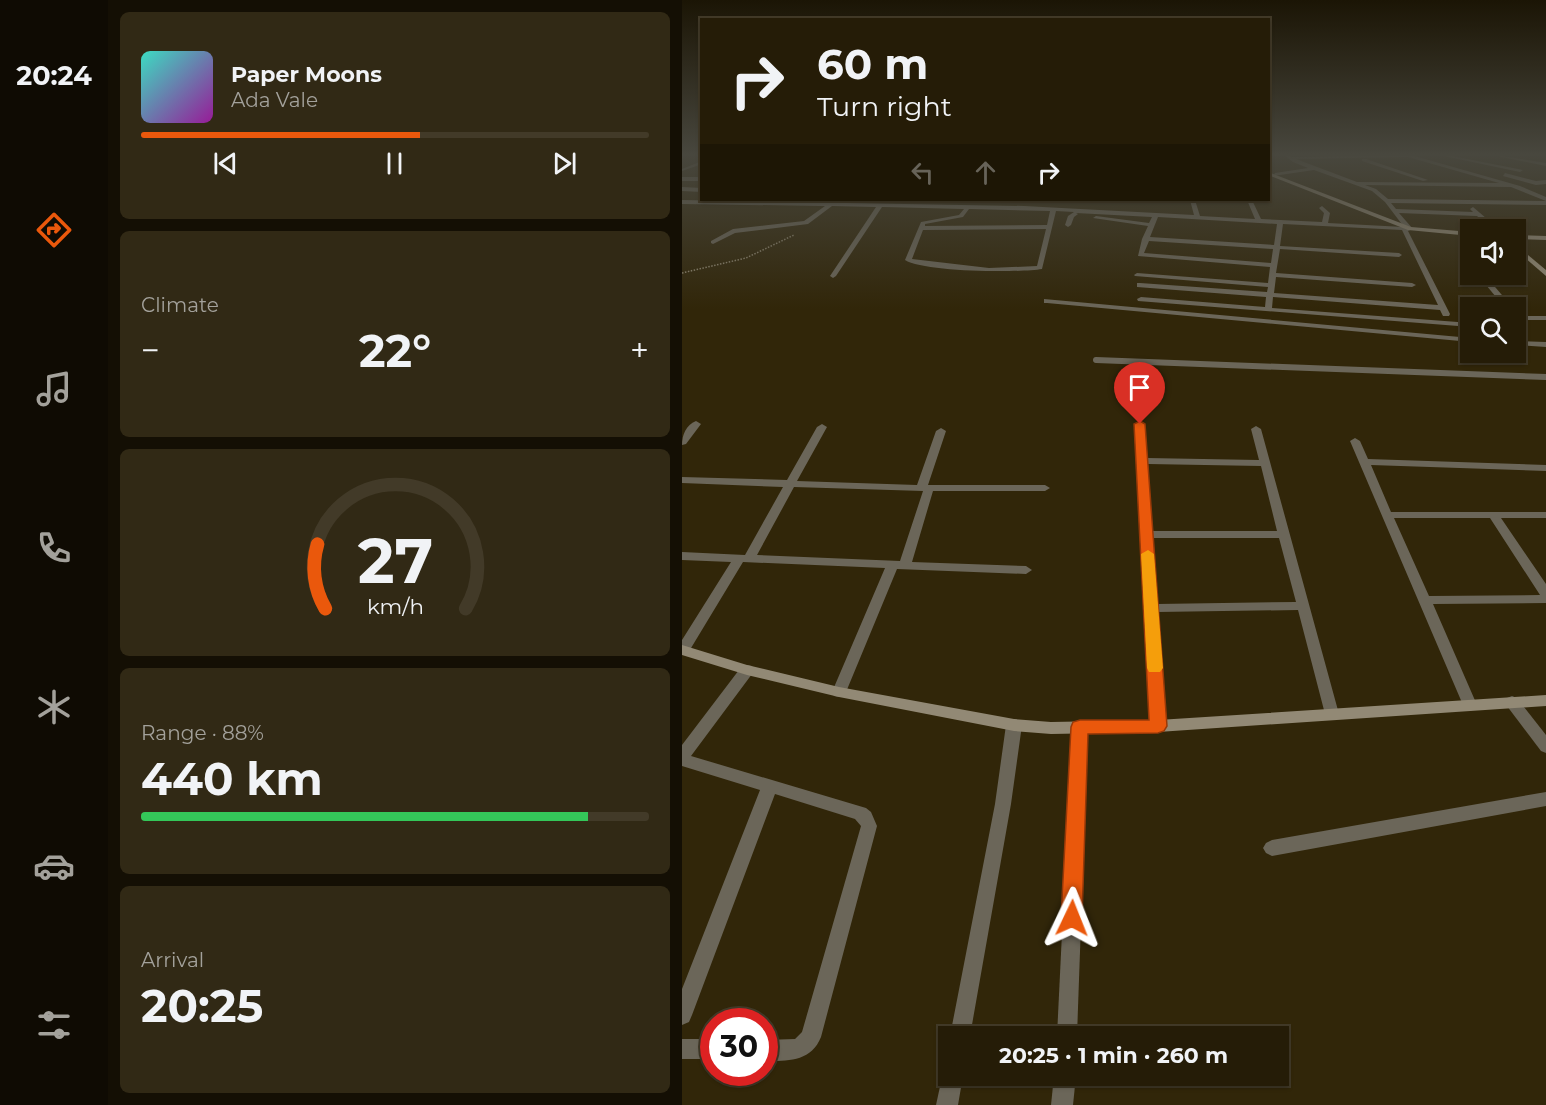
<!DOCTYPE html>
<html lang="en">
<head>
<meta charset="utf-8">
<style>
	:root { --surface:#251c07; --page:#312915; --text:#f1f3f6; --muted:#a3a19b; --line:#423a28; --accent:#ea580c }
	body { margin:0; font-family:Montserrat,sans-serif; background:var(--page); color:var(--text); height:100vh; display:flex; flex-direction:column; font-size:22px; white-space:nowrap }
	* { box-sizing:border-box; margin:0 }
	p { font-size:20px; color:var(--muted) }
	.icon { flex:none; width:33px; height:33px; fill:none; stroke:currentColor; stroke-width:2; stroke-linecap:round; stroke-linejoin:round }
	.map { position:relative; flex:1; overflow:hidden }
	.drawer { display:flex; flex-direction:column; gap:12px; padding:12px; background:#140f04; width:574px }
	.drawer>* { flex:none }
	.hud { position:absolute; left:18px; top:18px; width:570px; height:183px; border-radius:0px; box-shadow:0 2px 4px #0004,0 0 0 2px var(--line); background:#251c07; color:var(--text); overflow:hidden }
	.buttons { position:absolute; left:778px; top:219px; display:grid; gap:12px }
	.buttons a { display:grid; place-items:center; width:66px; height:66px; border-radius:0px; background:var(--surface); box-shadow:0 2px 4px #0004,0 0 0 2px var(--line); font-size:30px }
	.speed { position:absolute; left:18px; top:1008px; display:flex; gap:12px; font-size:30px; font-weight:700; text-align:center }
	.speed>* { display:grid; place-content:center; width:78px; height:78px; border-radius:50%; background:var(--surface); box-shadow:0 2px 4px #0004,0 0 0 2px var(--line); line-height:1 }
	.speed .limit { border:9px solid #d22; background:#fff; color:#111 }
	.pin { position:absolute; display:grid; place-items:center; width:51px; height:51px; color:#fff; margin:-62px -26px; border-radius:50% 50% 50% 0; rotate:-45deg; box-shadow:0 0 6px #0007 }
	.pin .icon { rotate:45deg }
	.me { position:absolute; width:66px; margin:-33px; rotate:2deg; stroke-linejoin:round; filter:drop-shadow(0 0 4px #0008) }
	.turn { display:flex; align-items:center; gap:21px; height:126px; padding:0 18px; font-size:27px }
	.turn .icon { width:78px; height:78px; stroke-width:2.5 }
	.turn b { display:block; font-size:42px; line-height:51px }
	.lanes { display:flex; align-items:center; height:57px; padding:0 18px; background:#0003; justify-content:center; gap:30px; direction:ltr }
	.lanes .off { opacity:.35 }
	.big { font-size:45px; font-weight:700; line-height:1.1 }
	.drawer .card { flex:1; display:flex; flex-direction:column; justify-content:center; gap:9px; min-width:0; padding:0 21px; border-radius:9px; background:var(--page) }
	.drawer .dial { align-items:center; gap:0 }
	.dial svg { height:156px; overflow:visible; fill:none; stroke:var(--line); stroke-width:7; stroke-linecap:round; text-anchor:middle }
	.dial text { fill:var(--text); stroke:none }
	.song { display:flex; align-items:center; gap:18px }
	.cover { width:72px; height:72px; border-radius:9px; background:linear-gradient(135deg,hsl(170 70% 55%),hsl(300 70% 35%)) }
	.played { height:6px; border-radius:3px; background:linear-gradient(90deg,var(--accent) 55%,var(--line) 55%) }
	.keys { display:flex; justify-content:space-around; direction:ltr }
	.heat { display:flex; justify-content:space-between; align-items:center; font-size:33px; direction:ltr }
	.charge { height:9px; border-radius:4px; background:linear-gradient(90deg,#34c759 88%,var(--line) 0) }
	.trip { position:absolute; left:256px; top:1026px; width:351px; height:60px; border-radius:0px; background:var(--surface); box-shadow:0 2px 4px #0004,0 0 0 2px var(--line); font-weight:700; line-height:60px; text-align:center }
	main { display:flex; flex:1; min-height:0 }
	.tabs { display:flex; flex-direction:column; width:108px; justify-content:space-around; align-items:center; background:#0f0b03; color:var(--muted) }
	.tabs .icon { width:42px; height:42px }
	.tabs .selected { color:var(--accent) }
	.tabs b { font-size:27px; color:var(--text) }
	.map>svg:first-child { display:block }
	.lines { fill:none; stroke-linecap:round; stroke-linejoin:round }
	.path { stroke:#8c836d; stroke-width:1.5; stroke-dasharray:1.5 1.5; stroke-linecap:butt }
	.lane { stroke:#6b6659; stroke-width:6 }
	.street { fill:#6b6659; fill-rule:evenodd }
	.secondary { fill:#928975; fill-rule:evenodd }
	.route { fill:#ea580c; stroke:#983908; stroke-width:1.5 }
	.slow { fill:#f59e0b }
</style>
</head>
<body>
<main>
<nav class="tabs">
<b>20:24</b>
<svg class="icon selected" aria-label="directions" viewBox="0 0 24 24"><path d="M12 3l9 9-9 9-9-9zM9 14v-3h6M13 9l2 2-2 2"/></svg>
<svg class="icon" aria-label="music" viewBox="0 0 24 24"><path d="M9 18V5l10-2v13"/><circle cx="6" cy="18" r="3"/><circle cx="16" cy="16" r="3"/></svg>
<svg class="icon" aria-label="phone" viewBox="0 0 24 24"><path d="M5 4h4l2 5-3 2q2 4 5 5l2-3 5 2v4C11 20 4 13 5 4z"/></svg>
<svg class="icon" aria-label="climate" viewBox="0 0 24 24"><path d="M12 3v18M4 7l16 10M4 17L20 7"/></svg>
<svg class="icon" aria-label="car" viewBox="0 0 24 24"><path d="M5 17H2v-5l4-1 3-4h7l3 4 3 1v5h-3M9 17h6M6 11h13"/><circle cx="7" cy="17" r="2"/><circle cx="17" cy="17" r="2"/></svg>
<svg class="icon" aria-label="filters" viewBox="0 0 24 24"><path d="M4 7h16M4 17h16"/><circle cx="9" cy="7" r="2"/><circle cx="15" cy="17" r="2"/></svg>
</nav>
<section class="drawer">
<div class="card">
<div class="song"><i class="cover"></i><div><b>Paper Moons</b><p>Ada Vale</p></div></div>
<div class="played"></div>
<div class="keys"><svg class="icon" aria-label="previous" viewBox="0 0 24 24"><path d="M18 5L8 12l10 7zM5 5v14"/></svg><svg class="icon" aria-label="pause" viewBox="0 0 24 24"><path d="M8 5v14M16 5v14"/></svg><svg class="icon" aria-label="next" viewBox="0 0 24 24"><path d="M6 5l10 7-10 7zM19 5v14"/></svg></div>
</div>
<div class="card"><p>Climate</p>
<div class="heat"><a>−</a><b class="big">22°</b><a>+</a></div>
</div>
<div class="card dial"><svg viewBox="0 0 100 80">
<path d="M14 69A42 42 0 1 1 86 69"/>
<path d="M14 69A42 42 0 0 1 10 36" stroke="#ea580c"/>
<text x="50" y="56" font-size="32" font-weight="700">27</text>
<text x="50" y="72" font-size="11">km/h</text>
</svg></div>
<div class="card"><p>Range · 88%</p><b class="big">440 km</b><div class="charge"></div></div>
<div class="card"><p>Arrival</p><b class="big">20:25</b></div>
</section>
<div class="map">
<svg width="864" height="1105" viewBox="0 0 864 1105">
	<rect width="100%" height="100%" fill="#312609"/>
	<g class="lines">
		<polyline class="path" points="0,273 64,258 112,235"/>
		<polyline class="lane" points="414,360 864,377"/>
		<g class="street">
			<path d="M602,155l9,2 118,-2 109,31 26,11v4l-35,-14 -146,-2 11,4 12,10 158,2v4l-155,-2 5,6 77,3 -3,-3 3,-2 27,23h-7l-16,-14 -78,-3 14,16 -5,2 42,83 -1,2h-6l-3,-6 -167,-13 -1,11 199,15v4l-333,-26 -1,-2 4,-2 124,10 1,-10 -129,-10v-4h3l127,9 1,-5 -133,-11 -1,-1 3,-2 131,10 2,-16 -132,-11 4,-17 6,-13 -55,-8 3,-2 53,7 3,-6 -76,-4 2,1 -4,3 -3,8 -3,2 -3,-2 3,-9 6,-4 -18,-1 -14,58c-24,4 -119,3 -137,-9l16,-38 38,-7 5,-6 -82,-2 -46,69 -3,2 -3,-2 46,-69 -44,-1 -24,18 -73,9 -22,11 -2,-1v-2l22,-12 71,-8 21,-15 -143,-2v-4l342,6 170,9 -4,-15h5l5,16 55,3 -8,-19h5l9,19 61,3 2,-9 -5,-5 3,-2 8,7 -2,10 76,4 -19,-25 -13,-11 -58,-21 -41,6 2,-3 33,-5 -15,-6zM726,157l91,26 -142,-1 -61,-23zM287,209l81,2 -3,14 -122,1v-2l38,-7zM476,217l119,7 -3,21 -124,-8zM601,224l119,6 36,75 -164,-12 2,-16 136,10 4,-2 -4,-2 -136,-10 4,-24 119,8 3,-2 -3,-2 -119,-7zM364,229l-9,37 -48,2 -77,-9 11,-29zM467,241l124,8 -2,14 -127,-10z"/>
			<polygon points="757,155 765,155 841,170 838,172"/>
			<polygon points="813,155 864,163 864,166 815,156"/>
			<polygon points="680,159 684,159 746,180 741,181 680,161"/>
			<polygon points="20,161 20,164 0,171 0,169"/>
			<polygon points="823,173 854,181 864,180 864,184 854,185 821,176"/>
			<rect x="0" y="177" width="20" height="4"/>
			<polygon points="0,187 20,188 20,192 0,191"/>
			<polygon points="789,253 789,267 787,266 783,259"/>
			<polygon points="795,274 802,274 831,308 823,308"/>
			<polygon points="362,299 789,338 789,342 365,303 362,303"/>
			<polygon points="834,312 844,316 864,316 864,320 843,320 834,317"/>
			<polygon points="834,341 864,342 864,347 834,345"/>
			<path d="M14,421l5,3 -15,20 -4,1c0,-10 4,-20 14,-24z"/>
			<path d="M458,421l5,3 2,34 112,2 -8,-31 5,-3 5,3 78,285 -2,4 -5,2 -5,-2 -2,-4 -27,-104 -140,2 8,114 -3,4 -5,2 -5,-2 -3,-4 -15,-302zM466,464l113,2 16,65h-125zM471,538h126l17,64 -139,2z"/>
			<path d="M140,424l5,3 -30,54 120,4 19,-54 5,-3 5,3 -18,54h117l5,3 -5,3h-112l-21,71 114,4 6,4 -6,4 -129,-5 -51,123 -2,4 -5,1 -5,-1 -2,-4 53,-124 -142,-6 -55,91 -6,2v-15l49,-78 -49,-2v-8l63,3 38,-68 -101,-4v-6l105,3 30,-53zM112,487l129,4 -23,70 -143,-6z"/>
			<path d="M673,438l5,3 8,18 178,6v6l-175,-6 20,47h155v6h-45l45,66v19l-113,1 44,101 -2,4 -5,2 -5,-2 -2,-4 -113,-264zM712,518h96l50,77 -111,1z"/>
			<path d="M65,665l5,1 2,4 -2,4 -61,82 175,52 5,4 6,14 -56,211c-10,25 -33,24 -57,24v-21l31,-1 7,-7 59,-206 -6,-7 -80,-25 -83,221 -3,7 -7,3v-36l78,-199 -78,-24v-21l60,-79z"/>
			<polygon points="830,696 835,698 864,735 864,753 859,751 825,706 823,702 825,698"/>
			<polygon points="332,719 337,721 340,725 329,804 288,1036 268,1036 313,804 324,725 327,721"/>
			<polygon points="398,721 403,723 406,727 395,1036 375,1036 390,727 393,723"/>
			<polygon points="864,792 864,806 590,856 584,853 581,848 584,843 590,840"/>
			<rect x="0" y="1039" width="32" height="20"/>
			<polygon points="267,1067 267,1076 281,1076 276,1105 254,1105 262,1068"/>
			<polygon points="372,1076 394,1076 391,1105 369,1105"/>
		</g>
		<g class="secondary">
			<polygon points="586,172 729,227 789,232 789,236 726,230 586,175"/>
			<polygon points="834,235 864,236 864,240 834,239"/>
			<polygon points="834,245 864,270 864,276 834,250"/>
			<polygon points="0,645 65,665 157,687 332,719 369,722 476,720 864,695 864,706 476,732 369,734 332,731 157,697 65,675 0,655"/>
		</g>
	</g>
	<linearGradient id="sky" x2="0" y2="1"><stop stop-color="#1b1505"/><stop offset="0.5" stop-color="#48473e"/><stop offset="1" stop-color="#48473e" stop-opacity="0"/></linearGradient>
	<rect width="864" height="309" fill="url(#sky)"/>
	<polygon class="route" points="458,421 463,424 485,726 482,731 476,733 406,734 400,918 397,925 390,928 382,925 379,918 389,727 391,722 398,720 467,720 452,424"/>
	<polygon class="slow" points="466,550 472,554 481,668 478,672 467,672 465,668 459,554"/>
</svg>
<div class="buttons">
<a><svg class="icon" aria-label="sound" viewBox="0 0 24 24"><path d="M4 9h4l5-4v14l-5-4H4zM17 9q2 3 0 6"/></svg></a>
<a><svg class="icon" aria-label="search" viewBox="0 0 24 24"><circle cx="10" cy="10" r="6"/><path d="M15 15l6 6"/></svg></a>
</div>
<div class="speed"><div class="limit">30</div></div>
<div class="pin" style="left:458px;top:424px;background:#d93025"><svg class="icon" aria-label="arrive" viewBox="0 0 24 24"><path d="M6 21V4h12l-3 4 3 4H6"/></svg></div>
<svg class="me" style="left:390px;top:918px" viewBox="-20 -20 40 40"><path d="M0-17L14 15 0 8-14 15z" fill="#ea580c" stroke="#fff" stroke-width="4"/></svg>
<div class="trip">20:25 · 1 min · 260 m</div>
<div class="hud">
<div class="turn"><svg class="icon" aria-label="right" viewBox="0 0 24 24"><path d="M7 20v-9h11M14 6l5 5-5 5"/></svg><div><b>60 m</b>Turn right</div></div>
<div class="lanes"><svg class="icon off" aria-label="left" viewBox="0 0 24 24"><path d="M17 20v-9H6M10 6l-5 5 5 5"/></svg><svg class="icon off" aria-label="ahead" viewBox="0 0 24 24"><path d="M12 20V5M6 11l6-6 6 6"/></svg><svg class="icon" aria-label="right" viewBox="0 0 24 24"><path d="M7 20v-9h11M14 6l5 5-5 5"/></svg></div>
</div>
</div>
</main>
</body>
</html>
